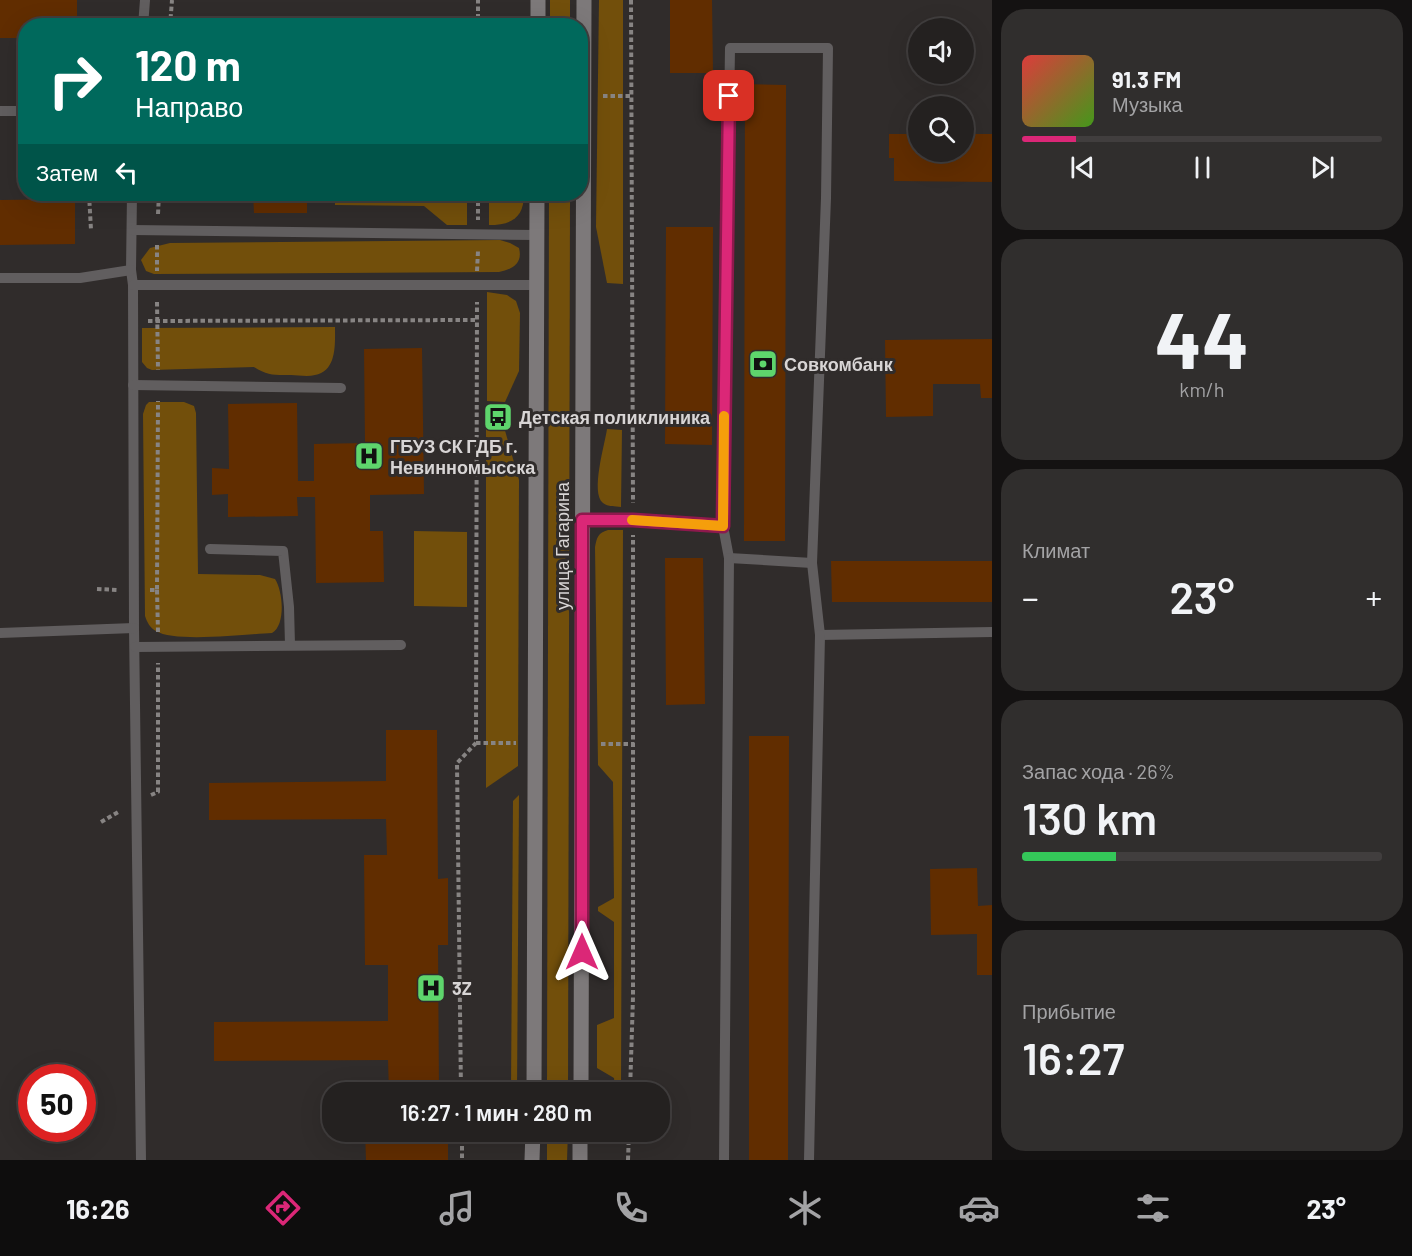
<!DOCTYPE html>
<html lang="ru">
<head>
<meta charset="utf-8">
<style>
	:root { --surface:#242120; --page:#302e2d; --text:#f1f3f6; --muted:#a3a3a5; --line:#413e3e; --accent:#db2777 }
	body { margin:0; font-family:Barlow,sans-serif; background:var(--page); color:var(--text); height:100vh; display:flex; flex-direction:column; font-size:22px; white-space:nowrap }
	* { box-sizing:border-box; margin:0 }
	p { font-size:20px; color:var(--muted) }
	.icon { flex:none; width:33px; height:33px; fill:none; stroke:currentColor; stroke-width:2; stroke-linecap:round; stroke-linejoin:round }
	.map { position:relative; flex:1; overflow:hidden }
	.sheet { display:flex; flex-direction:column; gap:9px; padding:9px; background:#141212; width:420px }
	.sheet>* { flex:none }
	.guide { position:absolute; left:18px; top:18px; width:570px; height:183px; border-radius:24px; box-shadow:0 6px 24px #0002,0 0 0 2px var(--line); background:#00695c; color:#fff; overflow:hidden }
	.buttons { position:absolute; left:908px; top:18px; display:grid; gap:12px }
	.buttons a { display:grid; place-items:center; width:66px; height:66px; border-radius:50%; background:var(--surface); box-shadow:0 6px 24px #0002,0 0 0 2px var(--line); font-size:30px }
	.speed { position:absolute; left:18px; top:1064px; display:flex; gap:12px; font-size:30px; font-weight:700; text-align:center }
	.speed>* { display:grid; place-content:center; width:78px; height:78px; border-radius:50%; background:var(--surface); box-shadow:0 6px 24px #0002,0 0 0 2px var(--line); line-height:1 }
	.speed .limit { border:9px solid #d22; background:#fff; color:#111 }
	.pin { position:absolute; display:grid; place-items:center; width:51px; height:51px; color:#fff; margin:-26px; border-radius:12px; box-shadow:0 3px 9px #0006 }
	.me { position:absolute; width:66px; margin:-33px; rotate:0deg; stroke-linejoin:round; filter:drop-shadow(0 0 4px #0008) }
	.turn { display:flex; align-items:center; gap:21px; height:126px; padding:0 18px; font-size:27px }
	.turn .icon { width:78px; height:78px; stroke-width:2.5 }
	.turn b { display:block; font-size:42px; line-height:51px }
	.then { display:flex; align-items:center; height:57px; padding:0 18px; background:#0003; gap:12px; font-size:22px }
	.big { font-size:45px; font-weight:600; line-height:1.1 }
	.sheet .widget { flex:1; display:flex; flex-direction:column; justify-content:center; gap:9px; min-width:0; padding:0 21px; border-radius:24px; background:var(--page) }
	.sheet .dial { align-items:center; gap:0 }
	.dial b { font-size:78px; line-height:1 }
	.song { display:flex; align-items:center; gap:18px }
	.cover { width:72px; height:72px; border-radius:9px; background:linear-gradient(135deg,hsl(0 70% 55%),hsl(100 70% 35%)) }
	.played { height:6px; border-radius:3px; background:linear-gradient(90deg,var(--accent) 15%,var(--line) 15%) }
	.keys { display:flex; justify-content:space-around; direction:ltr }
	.heat { display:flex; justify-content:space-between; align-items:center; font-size:33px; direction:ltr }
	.charge { height:9px; border-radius:4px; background:linear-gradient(90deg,#34c759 26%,var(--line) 0) }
	.trip { position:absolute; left:322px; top:1082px; width:348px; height:60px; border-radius:24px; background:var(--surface); box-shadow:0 6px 24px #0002,0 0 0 2px var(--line); font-weight:600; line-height:60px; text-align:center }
	.tab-bar { display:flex; height:96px; justify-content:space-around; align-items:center; background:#0e0d0d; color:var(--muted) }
	.tab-bar .icon { width:42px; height:42px }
	.tab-bar .selected { color:var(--accent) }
	.tab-bar b { font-size:27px; color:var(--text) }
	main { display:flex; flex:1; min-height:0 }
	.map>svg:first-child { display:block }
	.green { fill:#724f0b }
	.building { fill:#612d00 }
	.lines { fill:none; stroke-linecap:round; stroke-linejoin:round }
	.path { stroke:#878483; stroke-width:4; stroke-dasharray:4.5 3; stroke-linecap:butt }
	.service { stroke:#615e5f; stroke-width:10 }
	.secondary { stroke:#7d797a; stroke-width:15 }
	.route-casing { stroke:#8e194d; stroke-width:15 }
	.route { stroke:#db2777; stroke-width:10 }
	.slow { stroke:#f59e0b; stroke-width:10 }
	.labels { text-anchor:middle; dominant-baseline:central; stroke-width:6; stroke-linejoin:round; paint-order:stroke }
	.poi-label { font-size:18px; font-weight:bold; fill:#d8d5d5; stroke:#302c2b; text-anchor:start }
	.street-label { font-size:18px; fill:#d8d5d5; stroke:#302c2b }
</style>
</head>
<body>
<main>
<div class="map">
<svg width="992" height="1160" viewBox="0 0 992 1160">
	<rect width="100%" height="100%" fill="#302c2b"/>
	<g class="green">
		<rect x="550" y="0" width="20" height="25"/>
		<polygon points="599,0 623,0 623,284 607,283 596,227"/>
		<polygon points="335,194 467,194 467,225 447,225 424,206 335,205"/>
		<path d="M489,194h35c0,24 -13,31 -35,31z"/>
		<polygon points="549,194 570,194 568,1092 547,1092"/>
		<path d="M500,240l10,3 9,5c4,16 -7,21 -20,24l-345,2 -8,-3 -5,-11 9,-12 20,-5z"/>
		<polygon points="487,292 507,295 516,301 520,313 519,371 505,402 487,401"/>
		<path d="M335,327c0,17 2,44 -20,48 -8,2 -17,0 -24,0 -16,0 -23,1 -37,-8l-102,3 -5,-2 -5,-6v-34z"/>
		<path d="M149,402h35l10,4 2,7 2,161 62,1 15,4c8,12 11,46 -3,54 -24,1 -98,10 -116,-2 -6,-3 -9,-9 -11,-15l-2,-202 3,-9z"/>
		<polygon points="486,426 504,427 519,480 518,766 486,788"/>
		<path d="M607,429l15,1 -1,77c-6,-1 -13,0 -18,-4 -13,-10 2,-59 4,-74z"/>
		<path d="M608,530h15l-2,562h-6l-1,-14 -17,-10v-43l17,-7v-96l-16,-11v-4l16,-9 -1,-116 -15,-17 -3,-218c2,-10 3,-14 13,-17z"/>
		<polygon points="414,531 467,532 467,607 414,606"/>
		<polygon points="519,795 517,1092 511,1092 513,801"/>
		<polygon points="547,1131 568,1131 567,1160 547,1160"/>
	</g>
	<g class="building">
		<polygon points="0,0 77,0 77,26 26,26 26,38 0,38"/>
		<polygon points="670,0 712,0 713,73 670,73"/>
		<polygon points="745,84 786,85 785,541 744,541"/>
		<polygon points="889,134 918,134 918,152 963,152 963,134 992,134 992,182 894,181 894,158 889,158"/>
		<polygon points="253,194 307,194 307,213 254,213"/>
		<polygon points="75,199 75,244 0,245 0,200"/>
		<polygon points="666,227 713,227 712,445 665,444"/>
		<polygon points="992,339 992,398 981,398 980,384 933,384 933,416 886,417 885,340"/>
		<polygon points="422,348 424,494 370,495 370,531 383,531 384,582 316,583 315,497 297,497 298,516 228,517 228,494 212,495 212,468 229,469 228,404 297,403 298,481 314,481 314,444 365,443 364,349"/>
		<polygon points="665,558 703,558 705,704 666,705"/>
		<polygon points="831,561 992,561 992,602 832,602"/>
		<polygon points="386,730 437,730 438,879 448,878 448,945 438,945 439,1092 389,1092 388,1060 214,1061 214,1022 388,1021 388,965 365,965 364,855 387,855 386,819 209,820 209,783 386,781"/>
		<polygon points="749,736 789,736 788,1160 749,1160"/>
		<polygon points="977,868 978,906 992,905 992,975 977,975 977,934 931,935 930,869"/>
		<polygon points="365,1131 448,1131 448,1160 366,1160"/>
	</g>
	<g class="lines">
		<g class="path">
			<polyline points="631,0 633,503"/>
			<polyline points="170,26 172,0"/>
			<polyline points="478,26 478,0"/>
			<polyline points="603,96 632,96"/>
			<polyline points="89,194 91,230"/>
			<polyline points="478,194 478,220"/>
			<polyline points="158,214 159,194"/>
			<polyline points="157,245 157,271"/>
			<polyline points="477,271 478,251"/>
			<polyline points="157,302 158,370"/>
			<polyline points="148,321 476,320"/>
			<polyline points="97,589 118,590"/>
			<polyline points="150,590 157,590 158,401"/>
			<polyline points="157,590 158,632"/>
			<polyline points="476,743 516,743"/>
			<polyline points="601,744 634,744"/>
			<polyline points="151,795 158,792 158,663"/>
			<polyline points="101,822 120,811"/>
			<polyline points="461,1092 457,763 476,743 477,302"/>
			<polyline points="630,1092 633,997 633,535"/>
			<polyline points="462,1131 462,1160"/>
			<polyline points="628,1160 629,1131"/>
		</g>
		<g class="service">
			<polyline points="143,26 145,0"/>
			<polyline points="0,111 26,111"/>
			<polyline points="132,194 131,270 133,285 134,628 141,1160"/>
			<polyline points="132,230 536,235"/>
			<polyline points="0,278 80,278 131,270"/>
			<polyline points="133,285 536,285"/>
			<polyline points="133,385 341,388"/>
			<polyline points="582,521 633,520 723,526 729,558 812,563"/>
			<polyline points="723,526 730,48 828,48 826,198 812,563 820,635 992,632"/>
			<polyline points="210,549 283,551 289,607 290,645"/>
			<polyline points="0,633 134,628"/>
			<polyline points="135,647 401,645"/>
			<polyline points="724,1160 729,558"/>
			<polyline points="809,1160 820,635"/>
		</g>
		<g class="secondary">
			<polyline points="538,0 538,26"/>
			<polyline points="534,1092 537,194"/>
			<polyline points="581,1092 584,0"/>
			<polyline points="532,1160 533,1131"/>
			<polyline points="580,1160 580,1131"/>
		</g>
	</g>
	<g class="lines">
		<g class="route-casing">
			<polyline id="route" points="582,952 582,520 633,520 723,526 729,96"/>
		</g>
		<use href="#route" class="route"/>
		<polyline class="slow" points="632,520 723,526 724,416"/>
	</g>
	<defs>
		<g id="bank-square" transform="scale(1.5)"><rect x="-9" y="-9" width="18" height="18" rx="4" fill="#5ed56c" stroke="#302c2b"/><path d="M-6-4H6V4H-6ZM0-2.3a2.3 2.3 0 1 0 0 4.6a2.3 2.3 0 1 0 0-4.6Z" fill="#111"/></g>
		<g id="bus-square" transform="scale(1.5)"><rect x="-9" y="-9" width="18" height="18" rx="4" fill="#5ed56c" stroke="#302c2b"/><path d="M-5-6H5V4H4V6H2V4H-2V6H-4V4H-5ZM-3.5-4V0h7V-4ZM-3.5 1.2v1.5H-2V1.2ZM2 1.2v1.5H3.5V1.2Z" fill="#111"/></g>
		<g id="hospital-square" transform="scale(1.5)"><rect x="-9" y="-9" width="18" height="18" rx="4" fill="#5ed56c" stroke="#302c2b"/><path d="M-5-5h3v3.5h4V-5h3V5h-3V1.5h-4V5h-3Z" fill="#111"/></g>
	</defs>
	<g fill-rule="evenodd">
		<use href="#bank-square" x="763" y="364"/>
		<use href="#bus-square" x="498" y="417"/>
		<use href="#hospital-square" x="369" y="456"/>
		<use href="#hospital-square" x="431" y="988"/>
	</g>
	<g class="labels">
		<g class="poi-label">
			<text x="784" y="364">Совкомбанк</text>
			<text x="519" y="417">Детская поликлиника</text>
			<text x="390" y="446">ГБУЗ СК ГДБ г.<tspan x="390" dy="21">Невинномысска</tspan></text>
			<text x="452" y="988">3Z</text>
		</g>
		<g class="street-label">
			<text transform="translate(562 546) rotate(-90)">улица Гагарина</text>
		</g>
	</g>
</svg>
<div class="buttons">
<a><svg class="icon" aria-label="sound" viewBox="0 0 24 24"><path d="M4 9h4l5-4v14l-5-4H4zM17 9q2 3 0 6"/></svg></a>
<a><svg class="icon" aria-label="search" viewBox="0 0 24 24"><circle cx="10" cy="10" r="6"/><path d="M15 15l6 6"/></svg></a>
</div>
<div class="speed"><div class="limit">50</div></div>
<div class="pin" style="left:729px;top:96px;background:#d93025"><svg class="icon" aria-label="arrive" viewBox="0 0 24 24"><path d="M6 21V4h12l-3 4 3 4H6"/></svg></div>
<svg class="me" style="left:582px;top:952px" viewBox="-20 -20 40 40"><path d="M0-17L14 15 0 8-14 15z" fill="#db2777" stroke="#fff" stroke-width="4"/></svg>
<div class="trip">16:27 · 1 мин · 280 m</div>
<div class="guide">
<div class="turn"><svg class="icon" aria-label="right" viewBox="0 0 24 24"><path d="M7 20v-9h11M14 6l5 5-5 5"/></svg><div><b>120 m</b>Направо</div></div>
<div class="then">Затем<svg class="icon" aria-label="left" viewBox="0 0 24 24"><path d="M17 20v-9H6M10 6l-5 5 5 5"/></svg></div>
</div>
</div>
<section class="sheet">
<div class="widget">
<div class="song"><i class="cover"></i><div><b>91.3 FM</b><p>Музыка</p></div></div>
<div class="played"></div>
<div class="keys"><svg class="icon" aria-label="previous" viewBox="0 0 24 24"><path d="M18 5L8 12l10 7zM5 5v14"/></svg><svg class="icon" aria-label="pause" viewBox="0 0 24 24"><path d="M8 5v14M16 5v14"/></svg><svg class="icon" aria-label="next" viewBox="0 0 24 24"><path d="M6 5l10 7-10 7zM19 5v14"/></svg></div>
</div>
<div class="widget dial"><b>44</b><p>km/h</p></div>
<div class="widget"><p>Климат</p>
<div class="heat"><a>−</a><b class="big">23°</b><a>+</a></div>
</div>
<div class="widget"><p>Запас хода · 26%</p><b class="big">130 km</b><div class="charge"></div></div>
<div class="widget"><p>Прибытие</p><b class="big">16:27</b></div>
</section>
</main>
<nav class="tab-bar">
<b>16:26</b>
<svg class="icon selected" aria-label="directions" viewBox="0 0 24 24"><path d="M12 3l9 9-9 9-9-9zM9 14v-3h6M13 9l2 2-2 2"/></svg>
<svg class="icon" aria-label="music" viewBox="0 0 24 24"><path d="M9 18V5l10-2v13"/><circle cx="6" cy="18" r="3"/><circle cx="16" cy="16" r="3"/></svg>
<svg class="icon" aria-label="phone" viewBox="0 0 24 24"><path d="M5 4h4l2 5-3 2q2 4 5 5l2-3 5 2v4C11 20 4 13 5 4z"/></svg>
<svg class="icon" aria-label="climate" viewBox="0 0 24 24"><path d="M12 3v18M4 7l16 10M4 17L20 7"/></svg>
<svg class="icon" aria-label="car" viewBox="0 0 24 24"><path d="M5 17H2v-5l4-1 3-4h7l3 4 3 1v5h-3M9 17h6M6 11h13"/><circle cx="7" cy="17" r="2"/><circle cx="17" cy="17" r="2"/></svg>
<svg class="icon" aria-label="filters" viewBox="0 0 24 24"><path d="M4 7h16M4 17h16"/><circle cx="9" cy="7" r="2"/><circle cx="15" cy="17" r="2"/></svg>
<b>23°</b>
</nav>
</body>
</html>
